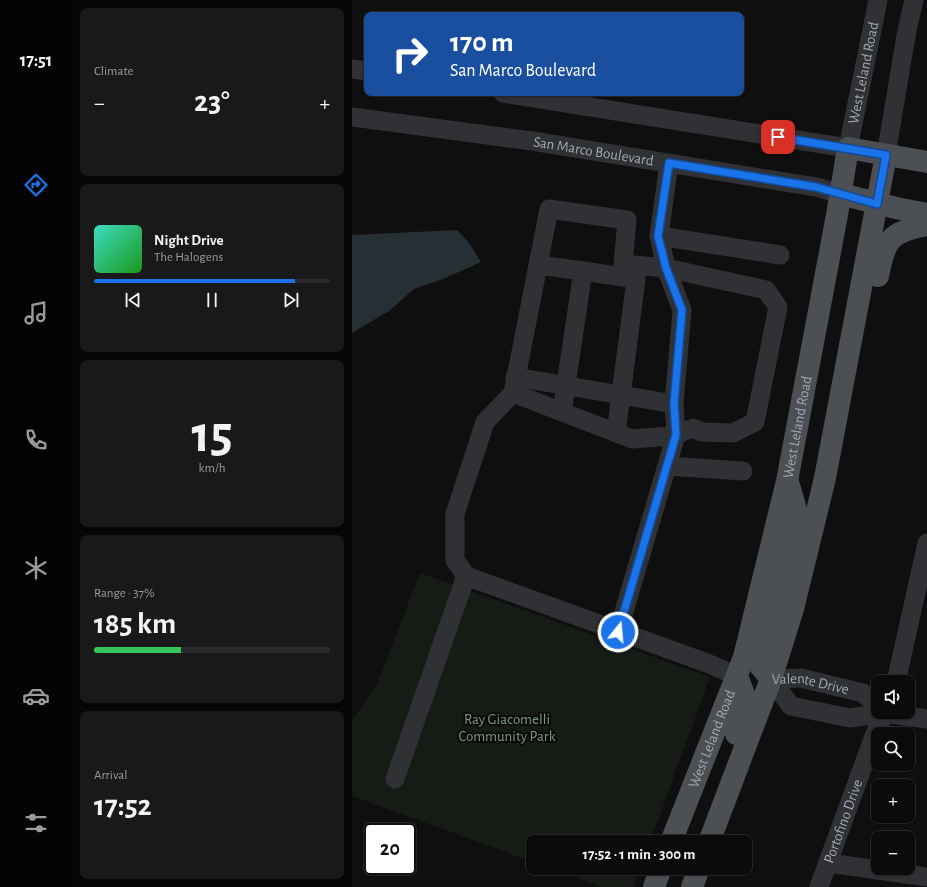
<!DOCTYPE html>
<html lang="en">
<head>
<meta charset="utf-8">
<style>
	:root { --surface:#0b0b0c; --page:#19191a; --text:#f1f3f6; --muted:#9a9b9d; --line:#2b2b2d; --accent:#1a73e8 }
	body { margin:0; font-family:"Alegreya Sans",sans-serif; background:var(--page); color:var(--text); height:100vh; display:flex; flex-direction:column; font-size:15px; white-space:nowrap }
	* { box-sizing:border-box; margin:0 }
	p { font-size:13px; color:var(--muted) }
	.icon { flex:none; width:22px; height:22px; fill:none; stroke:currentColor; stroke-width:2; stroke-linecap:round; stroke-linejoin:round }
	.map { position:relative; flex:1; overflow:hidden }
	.details { display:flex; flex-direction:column; gap:8px; padding:8px; background:#060607; width:280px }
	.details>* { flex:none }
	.banner { position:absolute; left:12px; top:12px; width:380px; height:84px; border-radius:8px; box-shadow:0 1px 3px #0004,0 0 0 1px var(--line); background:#1a4fa0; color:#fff; overflow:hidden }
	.fabs { position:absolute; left:519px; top:675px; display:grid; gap:8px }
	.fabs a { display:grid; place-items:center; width:44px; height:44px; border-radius:8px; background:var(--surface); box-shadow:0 1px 3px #0004,0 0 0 1px var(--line); font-size:20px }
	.speed { position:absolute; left:12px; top:823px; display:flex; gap:8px; font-size:20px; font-weight:700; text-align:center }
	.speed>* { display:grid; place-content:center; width:52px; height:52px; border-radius:50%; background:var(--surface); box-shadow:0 1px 3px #0004,0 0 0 1px var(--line); line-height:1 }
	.speed .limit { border:2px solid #111; border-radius:6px; background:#fff; color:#111 }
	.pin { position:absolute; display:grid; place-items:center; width:34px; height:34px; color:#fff; margin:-17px; border-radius:8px; box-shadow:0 2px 6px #0006 }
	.me { position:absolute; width:44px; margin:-22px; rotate:17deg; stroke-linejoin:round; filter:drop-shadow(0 0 3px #0008) }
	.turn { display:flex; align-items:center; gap:14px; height:84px; padding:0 20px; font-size:18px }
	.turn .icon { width:52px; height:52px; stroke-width:2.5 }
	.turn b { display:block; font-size:28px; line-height:34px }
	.big { font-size:30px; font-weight:700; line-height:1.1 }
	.details .tile { flex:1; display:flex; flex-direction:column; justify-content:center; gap:6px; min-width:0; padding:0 14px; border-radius:8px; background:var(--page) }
	.details .dial { align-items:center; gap:0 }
	.dial b { font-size:52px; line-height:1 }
	.song { display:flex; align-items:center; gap:12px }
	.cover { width:48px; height:48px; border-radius:6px; background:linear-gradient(135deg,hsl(170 70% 55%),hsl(120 70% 35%)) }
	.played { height:4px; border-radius:2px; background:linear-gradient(90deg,var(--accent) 85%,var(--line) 85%) }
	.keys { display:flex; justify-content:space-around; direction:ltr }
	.heat { display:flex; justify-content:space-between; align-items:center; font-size:22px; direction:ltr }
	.charge { height:6px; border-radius:3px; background:linear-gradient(90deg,#34c759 37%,var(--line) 0) }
	.trip { position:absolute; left:174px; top:835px; width:226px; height:40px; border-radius:8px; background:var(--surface); box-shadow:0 1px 3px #0004,0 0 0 1px var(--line); font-weight:700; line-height:40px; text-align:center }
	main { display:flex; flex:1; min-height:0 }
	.tabs { display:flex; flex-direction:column; width:72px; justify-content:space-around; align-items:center; background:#040405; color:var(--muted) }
	.tabs .icon { width:28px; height:28px }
	.tabs .selected { color:var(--accent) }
	.tabs b { font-size:18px; color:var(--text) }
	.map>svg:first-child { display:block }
	.green { fill:#161b16 }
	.water { fill:#262f33 }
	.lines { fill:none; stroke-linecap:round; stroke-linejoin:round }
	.minor { stroke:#303135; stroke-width:19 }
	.major { stroke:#4c4f54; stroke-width:22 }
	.route-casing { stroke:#114b97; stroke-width:10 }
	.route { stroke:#1a73e8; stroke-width:7 }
	.labels { text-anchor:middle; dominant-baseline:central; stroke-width:4; stroke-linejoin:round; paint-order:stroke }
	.street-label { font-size:15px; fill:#a0a7b1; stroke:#0a0a0b }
	.park-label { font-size:15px; fill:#7a9c77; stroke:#0a0a0b }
</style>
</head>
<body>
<main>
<nav class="tabs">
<b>17:51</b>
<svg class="icon selected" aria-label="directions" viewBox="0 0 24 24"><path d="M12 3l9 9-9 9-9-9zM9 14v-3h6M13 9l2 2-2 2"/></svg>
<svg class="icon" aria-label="music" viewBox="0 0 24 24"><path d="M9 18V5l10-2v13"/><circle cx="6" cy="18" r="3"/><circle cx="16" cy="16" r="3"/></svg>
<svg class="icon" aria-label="phone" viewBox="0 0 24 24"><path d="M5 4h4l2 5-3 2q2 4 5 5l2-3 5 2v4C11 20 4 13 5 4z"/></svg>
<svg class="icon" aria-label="climate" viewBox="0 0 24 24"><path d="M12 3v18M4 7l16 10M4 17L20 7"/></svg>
<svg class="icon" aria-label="car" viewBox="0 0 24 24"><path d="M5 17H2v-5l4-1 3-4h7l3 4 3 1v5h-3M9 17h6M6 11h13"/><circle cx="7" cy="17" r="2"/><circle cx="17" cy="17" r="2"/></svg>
<svg class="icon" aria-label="filters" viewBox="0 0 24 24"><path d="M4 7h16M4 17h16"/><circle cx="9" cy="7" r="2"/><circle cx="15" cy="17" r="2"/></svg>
</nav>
<section class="details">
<div class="tile"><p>Climate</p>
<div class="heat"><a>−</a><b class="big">23°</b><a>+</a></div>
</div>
<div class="tile">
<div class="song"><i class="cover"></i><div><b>Night Drive</b><p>The Halogens</p></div></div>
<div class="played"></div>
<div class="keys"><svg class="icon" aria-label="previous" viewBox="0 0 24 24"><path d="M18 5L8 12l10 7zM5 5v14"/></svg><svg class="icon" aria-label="pause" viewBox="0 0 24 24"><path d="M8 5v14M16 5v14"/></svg><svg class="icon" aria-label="next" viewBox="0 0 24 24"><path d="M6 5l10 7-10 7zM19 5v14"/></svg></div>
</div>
<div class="tile dial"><b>15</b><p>km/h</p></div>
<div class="tile"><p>Range · 37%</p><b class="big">185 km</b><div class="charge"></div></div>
<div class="tile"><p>Arrival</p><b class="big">17:52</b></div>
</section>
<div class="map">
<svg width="575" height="887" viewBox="0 0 575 887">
	<rect width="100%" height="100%" fill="#0f0f10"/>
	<g class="green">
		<polygon points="68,573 358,677 298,842 181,842 181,862 0,796 0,720 24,687"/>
		<polygon points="198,868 288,868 281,887 250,887"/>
	</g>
	<polygon class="water" points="105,230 118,244 129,262 91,279 62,289 37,311 0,333 0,235"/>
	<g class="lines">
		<g class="minor">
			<polyline points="0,69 15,71"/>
			<path id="s1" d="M151,93l345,55 30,-148"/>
			<path id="s2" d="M0,117l180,24 284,46 25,7"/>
			<polyline points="534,155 555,30 562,0"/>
			<polyline points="307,236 317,163"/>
			<polyline points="186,265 231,271 210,412"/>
			<polyline points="231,271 284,279 264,433"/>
			<polyline points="163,377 322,404"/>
			<polyline points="161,393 280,439 319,436 335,430"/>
			<polyline points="315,466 391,471"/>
			<polyline points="114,576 103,560 103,514 133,422 161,393 197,209 275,220 271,264 314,268 414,290 426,307 403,422 381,433 350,432 341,428"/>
			<polyline points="266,632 324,435 322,404 330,310 314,268 307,236 428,255"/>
			<polyline points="419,679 439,706 498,718 532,713 575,719"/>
			<path id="s3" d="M419,679l30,-1 62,15 15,14"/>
			<polyline points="544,682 575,543"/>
			<polyline points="43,779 114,576 355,663 385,676"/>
			<polyline points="477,863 575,877"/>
			<path id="s4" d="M467,887l55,-151 11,-24"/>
		</g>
		<g class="major">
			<polyline points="489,194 544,208 575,214"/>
			<path d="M526,276c7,-36 11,-44 49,-51"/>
			<polyline points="419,679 408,666 410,645 445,513 436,482"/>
			<polyline points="384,734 390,719 393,697 385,676"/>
			<path id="s5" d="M319,842l73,-185 43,-176 50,-266 11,-67 79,14"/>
			<polyline points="357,842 419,679 441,609 473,478 534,155"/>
			<polyline points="302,887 309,868"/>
			<polyline points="340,887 347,868"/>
		</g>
	</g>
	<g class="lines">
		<g class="route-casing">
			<polyline id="route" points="266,632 324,435 322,404 330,310 314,268 306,236 317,163 464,187 525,204 534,155 426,137"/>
		</g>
		<use href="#route" class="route"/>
	</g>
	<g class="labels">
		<g class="street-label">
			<text stroke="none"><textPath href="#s1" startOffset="426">West Leland Road</textPath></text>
			<text stroke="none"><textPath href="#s2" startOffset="244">San Marco Boulevard</textPath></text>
			<text stroke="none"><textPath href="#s5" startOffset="435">West Leland Road</textPath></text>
			<text stroke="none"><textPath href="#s3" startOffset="40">Valente Drive</textPath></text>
			<text stroke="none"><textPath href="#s5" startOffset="111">West Leland Road</textPath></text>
			<text stroke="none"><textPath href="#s4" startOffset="70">Portofino Drive</textPath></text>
		</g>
		<g class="park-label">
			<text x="155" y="719">Ray Giacomelli<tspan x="155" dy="17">Community Park</tspan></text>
		</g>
	</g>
</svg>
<div class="fabs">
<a><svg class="icon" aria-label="sound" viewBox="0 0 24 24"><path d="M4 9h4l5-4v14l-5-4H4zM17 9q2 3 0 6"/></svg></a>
<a><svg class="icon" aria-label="search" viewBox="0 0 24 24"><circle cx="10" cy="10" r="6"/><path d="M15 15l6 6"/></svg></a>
<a>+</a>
<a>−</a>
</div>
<div class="speed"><div class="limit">20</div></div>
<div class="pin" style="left:426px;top:137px;background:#d93025"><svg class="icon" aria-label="arrive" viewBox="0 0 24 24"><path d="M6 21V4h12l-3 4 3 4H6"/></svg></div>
<svg class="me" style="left:266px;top:632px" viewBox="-20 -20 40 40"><circle r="17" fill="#1a73e8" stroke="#fff" stroke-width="3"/><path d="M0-11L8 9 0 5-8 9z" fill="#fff"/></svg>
<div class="trip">17:52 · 1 min · 300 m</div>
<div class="banner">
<div class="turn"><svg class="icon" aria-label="right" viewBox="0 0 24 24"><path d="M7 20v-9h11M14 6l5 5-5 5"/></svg><div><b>170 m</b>San Marco Boulevard</div></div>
</div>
</div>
</main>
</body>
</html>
